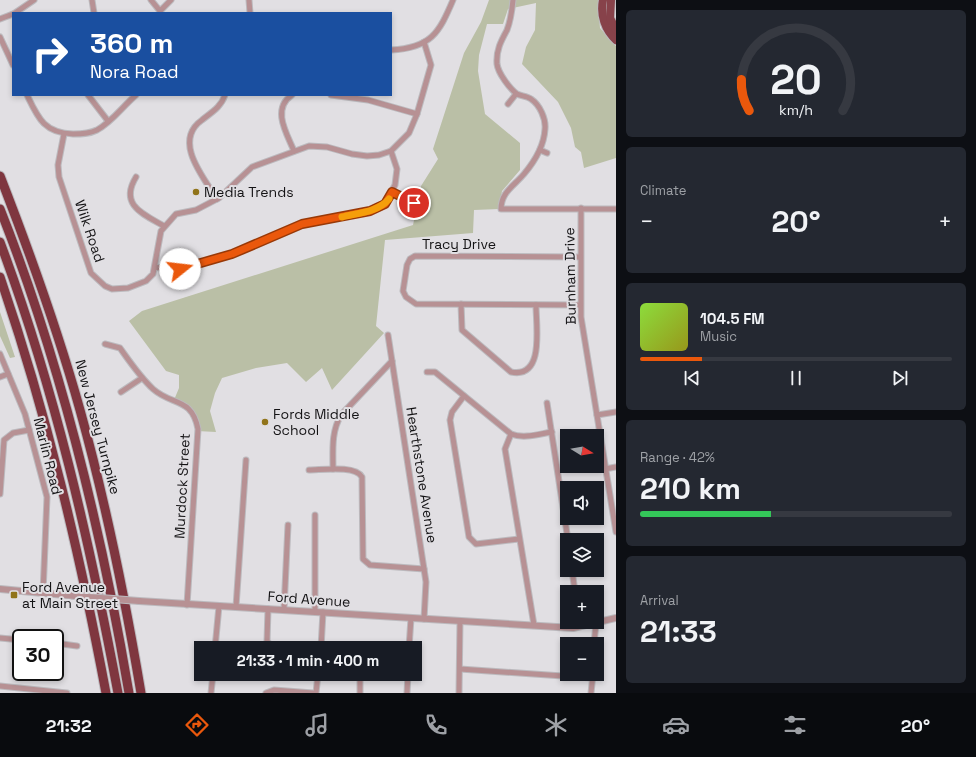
<!DOCTYPE html>
<html lang="en">
<head>
<meta charset="utf-8">
<style>
	:root { --surface:#171b24; --page:#242831; --text:#f1f3f6; --muted:#9ea1a6; --line:#363941; --accent:#ea580c }
	body { margin:0; font-family:"Space Grotesk",sans-serif; background:var(--page); color:var(--text); height:100vh; display:flex; flex-direction:column; font-size:15px; white-space:nowrap }
	* { box-sizing:border-box; margin:0 }
	p { font-size:13px; color:var(--muted) }
	.icon { flex:none; width:22px; height:22px; fill:none; stroke:currentColor; stroke-width:2; stroke-linecap:round; stroke-linejoin:round }
	.map { position:relative; flex:1; overflow:hidden }
	.details { display:flex; flex-direction:column; gap:10px; padding:10px; background:#0d0f14; width:360px }
	.details>* { flex:none }
	.top-card { position:absolute; left:12px; top:12px; width:380px; height:84px; border-radius:0px; box-shadow:0 2px 6px #0003; background:#1a4fa0; color:#fff; overflow:hidden }
	.needle { width:26px; rotate:101deg }
	.controls { position:absolute; left:560px; top:429px; display:grid; gap:8px }
	.controls a { display:grid; place-items:center; width:44px; height:44px; border-radius:0px; background:var(--surface); box-shadow:0 2px 6px #0003; font-size:20px }
	.speed { position:absolute; left:12px; top:629px; display:flex; gap:8px; font-size:20px; font-weight:700; text-align:center }
	.speed>* { display:grid; place-content:center; width:52px; height:52px; border-radius:50%; background:var(--surface); box-shadow:0 2px 6px #0003; line-height:1 }
	.speed .limit { border:2px solid #111; border-radius:6px; background:#fff; color:#111 }
	.pin { position:absolute; display:grid; place-items:center; width:34px; height:34px; color:#fff; margin:-17px; border:2px solid #fff; border-radius:50%; box-shadow:0 1px 4px #0007 }
	.me { position:absolute; width:44px; margin:-22px; rotate:74deg; stroke-linejoin:round; filter:drop-shadow(0 0 3px #0008) }
	.turn { display:flex; align-items:center; gap:14px; height:84px; padding:0 12px; font-size:18px }
	.turn .icon { width:52px; height:52px; stroke-width:2.5 }
	.turn b { display:block; font-size:28px; line-height:34px }
	.big { font-size:30px; font-weight:700; line-height:1.1 }
	.details .widget { flex:1; display:flex; flex-direction:column; justify-content:center; gap:6px; min-width:0; padding:0 14px; border-radius:6px; background:var(--page) }
	.details .dial { align-items:center; gap:0 }
	.dial svg { height:104px; overflow:visible; fill:none; stroke:var(--line); stroke-width:7; stroke-linecap:round; text-anchor:middle }
	.dial text { fill:var(--text); stroke:none }
	.song { display:flex; align-items:center; gap:12px }
	.cover { width:48px; height:48px; border-radius:6px; background:linear-gradient(135deg,hsl(90 70% 55%),hsl(60 70% 35%)) }
	.played { height:4px; border-radius:2px; background:linear-gradient(90deg,var(--accent) 20%,var(--line) 20%) }
	.keys { display:flex; justify-content:space-around; direction:ltr }
	.heat { display:flex; justify-content:space-between; align-items:center; font-size:22px; direction:ltr }
	.charge { height:6px; border-radius:3px; background:linear-gradient(90deg,#34c759 42%,var(--line) 0) }
	.trip { position:absolute; left:194px; top:641px; width:228px; height:40px; border-radius:0px; background:var(--surface); box-shadow:0 2px 6px #0003; font-weight:700; line-height:40px; text-align:center }
	.dock { display:flex; height:64px; justify-content:space-around; align-items:center; background:#090b0e; color:var(--muted) }
	.dock .icon { width:28px; height:28px }
	.dock .on { color:var(--accent) }
	.dock b { font-size:18px; color:var(--text) }
	main { display:flex; flex:1; min-height:0 }
	.map>svg:first-child { display:block }
	.green { fill:#babfa6 }
	.lines { fill:none; stroke-linecap:round; stroke-linejoin:round }
	.minor-casing { stroke:#bcbabe; stroke-width:7 }
	.tertiary-casing { stroke:#bcbabe; stroke-width:8 }
	.trunk-casing { stroke:#bcbabe; stroke-width:10 }
	.motorway-casing { stroke:#bcbabe; stroke-width:11 }
	.minor { stroke:#b79194; stroke-width:5 }
	.tertiary { stroke:#b79194; stroke-width:6 }
	.trunk { stroke:#87424a; stroke-width:8 }
	.motorway { stroke:#7f363f; stroke-width:9 }
	.tertiary-bridge-casing { stroke:#bcbabe; stroke-width:8; stroke-linecap:butt }
	.tertiary-bridge { stroke:#b79194; stroke-width:6 }
	.route-casing { stroke:#983908; stroke-width:10 }
	.route { stroke:#ea580c; stroke-width:7 }
	.slow { stroke:#f59e0b; stroke-width:7 }
	.poi-dot { fill:#91741a; stroke:#e1dfe3; stroke-width:1.5 }
	.labels { text-anchor:middle; dominant-baseline:central; stroke-width:4; stroke-linejoin:round; paint-order:stroke }
	.poi-label { font-size:14px; fill:#141315; stroke:#e1dfe3; text-anchor:start }
	.street-label { font-size:14px; fill:#141315; stroke:#e1dfe3 }
</style>
</head>
<body>
<main>
<div class="map">
<svg width="616" height="693" viewBox="0 0 616 693">
	<rect width="100%" height="100%" fill="#e1dfe3"/>
	<g class="green">
		<polygon points="489,0 599,0 598,4 600,28 616,46 616,158 584,168 581,152 575,147 571,128 558,102 522,64 526,47 535,30 536,3 508,9 503,24 487,24 479,55 478,71 485,114 520,143 520,170 502,191 499,209 474,210 473,233 385,240 376,326 384,333 332,390 322,368 306,382 287,363 256,368 222,378 215,393 210,411 216,432 197,431 190,410 174,400 179,388 179,375 166,371 129,321 142,311 413,225 421,186 438,159 433,149 464,53 481,22"/>
		<polygon points="0,312 15,357 10,358 0,336"/>
	</g>
	<g class="lines">
		<g class="minor-casing">
			<g id="minor">
				<polyline points="92,0 94,13"/>
				<polyline points="151,0 160,11 171,0"/>
				<polyline points="249,0 250,13"/>
				<path d="M513,0c-1,10 -2,20 -6,30 -6,11 -11,20 -10,34 1,9 13,25 20,30 4,2 10,2 14,5 9,6 15,20 14,30 -1,17 -10,32 -21,45 -10,12 -23,18 -23,35h115"/>
				<polyline points="15,13 34,0"/>
				<polyline points="0,19 13,14"/>
				<polyline points="0,37 13,65"/>
				<path d="M391,50c40,-2 48,-17 62,-50"/>
				<path d="M27,95c11,23 17,38 46,39 8,0 16,0 24,-4 15,-8 26,-24 39,-35"/>
				<polyline points="88,95 108,121"/>
				<path d="M292,95c-21,14 -5,39 2,56"/>
				<polyline points="331,95 368,100 417,114"/>
				<polyline points="508,104 516,94"/>
				<polyline points="64,134 58,165 59,177 91,273 105,286 112,289 128,288 146,281 153,274 161,231 176,214 196,210 219,198 252,167 309,146 327,147 352,154 367,156 379,155 391,151 409,133 417,114 431,65 424,42"/>
				<polyline points="540,150 547,153"/>
				<path d="M136,177c-17,28 7,37 28,49"/>
				<polyline points="392,192 414,203"/>
				<path d="M217,199c-13,-21 -45,-58 -15,-79 10,-8 19,-13 23,-25"/>
				<polyline points="581,208 581,317 616,532"/>
				<polyline points="580,257 415,256 410,259 407,265 403,291 406,297 416,304 580,305"/>
				<polyline points="155,267 169,270 180,269 232,254 302,224 370,211 385,203 395,185 397,169 391,151"/>
				<path d="M461,304l1,26 49,42c34,7 25,-46 25,-67"/>
				<polyline points="388,335 426,582 424,619"/>
				<path d="M105,344l15,4c10,14 20,29 33,41 19,17 39,8 45,40l-11,176"/>
				<polyline points="0,354 25,414 47,497 43,593"/>
				<path d="M427,372h8l76,62c13,5 28,0 41,-2"/>
				<polyline points="0,377 8,374"/>
				<polyline points="121,392 142,378"/>
				<polyline points="464,396 452,412 450,420 469,537 476,544 519,539"/>
				<polyline points="547,403 568,540"/>
				<polyline points="597,415 616,412"/>
				<polyline points="511,434 505,449 534,625"/>
				<path d="M333,469c0,-19 -2,-37 8,-54l51,-54"/>
				<polyline points="605,469 616,467"/>
				<path d="M309,470c13,0 46,-5 53,7l1,82 7,6 54,4"/>
				<polyline points="0,494 4,440 13,433 29,430"/>
				<polyline points="315,515 315,611"/>
				<polyline points="572,570 575,592"/>
				<polyline points="236,607 246,460"/>
				<polyline points="268,609 267,641 272,647"/>
				<polyline points="284,609 288,525"/>
				<polyline points="0,638 21,640"/>
				<polyline points="55,643 77,646"/>
				<polyline points="594,644 596,623"/>
				<polyline points="215,648 219,606"/>
				<polyline points="321,648 323,612"/>
				<polyline points="409,648 411,618"/>
				<polyline points="460,669 592,678"/>
				<polyline points="0,686 67,693"/>
				<polyline points="211,693 213,674"/>
				<polyline points="266,693 274,690 313,693"/>
				<polyline points="316,693 318,674"/>
				<polyline points="360,693 360,674"/>
				<polyline points="407,693 408,674"/>
				<polyline points="459,693 460,621"/>
				<polyline points="591,693 593,674"/>
			</g>
		</g>
		<g class="tertiary-casing">
			<g id="tertiary">
				<polyline points="0,589 75,596"/>
				<polyline points="139,601 573,628 616,618"/>
			</g>
		</g>
		<g class="trunk-casing">
			<g id="trunk">
				<path d="M603,0c-3,15 2,30 13,40"/>
				<polyline points="611,0 610,18 616,30"/>
			</g>
		</g>
		<g class="motorway-casing">
			<g id="motorway">
				<path d="M0,176c30,77 58,155 80,234 26,93 45,188 61,283"/>
				<path d="M0,209c62,156 101,319 129,484"/>
				<path d="M0,242c55,147 89,297 118,451"/>
				<path d="M0,277c47,137 79,273 106,416"/>
			</g>
		</g>
		<use href="#minor" class="minor"/>
		<use href="#tertiary" class="tertiary"/>
		<use href="#trunk" class="trunk"/>
		<use href="#motorway" class="motorway"/>
		<g class="tertiary-bridge-casing">
			<polyline id="tertiary-bridge" points="75,596 139,601"/>
		</g>
		<use href="#tertiary-bridge" class="tertiary-bridge"/>
	</g>
	<g class="lines">
		<g class="route-casing">
			<polyline id="route" points="180,269 232,254 302,224 370,211 385,204 392,192 414,203"/>
		</g>
		<use href="#route" class="route"/>
		<path class="slow" d="M342,217c16,-4 36,-5 47,-18"/>
	</g>
	<g class="poi-dot">
		<circle cx="196" cy="192" r="4"/>
		<circle cx="265" cy="422" r="4"/>
		<rect x="10" y="591" width="8" height="8" rx="2"/>
	</g>
	<g class="labels">
		<g class="poi-label">
			<text x="204" y="192">Media Trends</text>
			<text x="273" y="414">Fords Middle<tspan x="273" dy="16">School</tspan></text>
			<text x="22" y="587">Ford Avenue<tspan x="22" dy="16">at Main Street</tspan></text>
		</g>
		<g class="street-label">
			<text transform="translate(90 231) rotate(71)">Wilk Road</text>
			<text x="459" y="244">Tracy Drive</text>
			<text transform="translate(570 276) rotate(-91)">Burnham Drive</text>
			<text transform="translate(98 427) rotate(75)">New Jersey Turnpike</text>
			<text transform="translate(48 456) rotate(76)">Marlin Road</text>
			<text transform="translate(422 475) rotate(81)">Hearthstone Avenue</text>
			<text transform="translate(182 486) rotate(-87)">Murdock Street</text>
			<text transform="translate(309 599) rotate(4)">Ford Avenue</text>
		</g>
	</g>
</svg>
<div class="controls">
<a><svg class="needle" viewBox="-14 -14 28 28"><path d="M0-13l5 13h-10z" fill="#e53935"/><path d="M0 13l5-13h-10z" fill="#9ea1a6"/></svg></a>
<a><svg class="icon" aria-label="sound" viewBox="0 0 24 24"><path d="M4 9h4l5-4v14l-5-4H4zM17 9q2 3 0 6"/></svg></a>
<a><svg class="icon" aria-label="layers" viewBox="0 0 24 24"><path d="M12 4l9 5-9 5-9-5zM3 14l9 5 9-5"/></svg></a>
<a>+</a>
<a>−</a>
</div>
<div class="speed"><div class="limit">30</div></div>
<div class="pin" style="left:414px;top:203px;background:#d93025"><svg class="icon" aria-label="arrive" viewBox="0 0 24 24"><path d="M6 21V4h12l-3 4 3 4H6"/></svg></div>
<svg class="me" style="left:180px;top:269px" viewBox="-20 -20 40 40"><circle r="19" fill="#fff"/><path d="M0-13L10 11 0 6-10 11z" fill="#ea580c"/></svg>
<div class="trip">21:33 · 1 min · 400 m</div>
<div class="top-card">
<div class="turn"><svg class="icon" aria-label="right" viewBox="0 0 24 24"><path d="M7 20v-9h11M14 6l5 5-5 5"/></svg><div><b>360 m</b>Nora Road</div></div>
</div>
</div>
<section class="details">
<div class="widget dial"><svg viewBox="0 0 100 80">
<path d="M14 69A42 42 0 1 1 86 69"/>
<path d="M14 69A42 42 0 0 1 8 45" stroke="#ea580c"/>
<text x="50" y="56" font-size="32" font-weight="700">20</text>
<text x="50" y="72" font-size="11">km/h</text>
</svg></div>
<div class="widget"><p>Climate</p>
<div class="heat"><a>−</a><b class="big">20°</b><a>+</a></div>
</div>
<div class="widget">
<div class="song"><i class="cover"></i><div><b>104.5 FM</b><p>Music</p></div></div>
<div class="played"></div>
<div class="keys"><svg class="icon" aria-label="previous" viewBox="0 0 24 24"><path d="M18 5L8 12l10 7zM5 5v14"/></svg><svg class="icon" aria-label="pause" viewBox="0 0 24 24"><path d="M8 5v14M16 5v14"/></svg><svg class="icon" aria-label="next" viewBox="0 0 24 24"><path d="M6 5l10 7-10 7zM19 5v14"/></svg></div>
</div>
<div class="widget"><p>Range · 42%</p><b class="big">210 km</b><div class="charge"></div></div>
<div class="widget"><p>Arrival</p><b class="big">21:33</b></div>
</section>
</main>
<nav class="dock">
<b>21:32</b>
<svg class="icon on" aria-label="directions" viewBox="0 0 24 24"><path d="M12 3l9 9-9 9-9-9zM9 14v-3h6M13 9l2 2-2 2"/></svg>
<svg class="icon" aria-label="music" viewBox="0 0 24 24"><path d="M9 18V5l10-2v13"/><circle cx="6" cy="18" r="3"/><circle cx="16" cy="16" r="3"/></svg>
<svg class="icon" aria-label="phone" viewBox="0 0 24 24"><path d="M5 4h4l2 5-3 2q2 4 5 5l2-3 5 2v4C11 20 4 13 5 4z"/></svg>
<svg class="icon" aria-label="climate" viewBox="0 0 24 24"><path d="M12 3v18M4 7l16 10M4 17L20 7"/></svg>
<svg class="icon" aria-label="car" viewBox="0 0 24 24"><path d="M5 17H2v-5l4-1 3-4h7l3 4 3 1v5h-3M9 17h6M6 11h13"/><circle cx="7" cy="17" r="2"/><circle cx="17" cy="17" r="2"/></svg>
<svg class="icon" aria-label="filters" viewBox="0 0 24 24"><path d="M4 7h16M4 17h16"/><circle cx="9" cy="7" r="2"/><circle cx="15" cy="17" r="2"/></svg>
<b>20°</b>
</nav>
</body>
</html>
